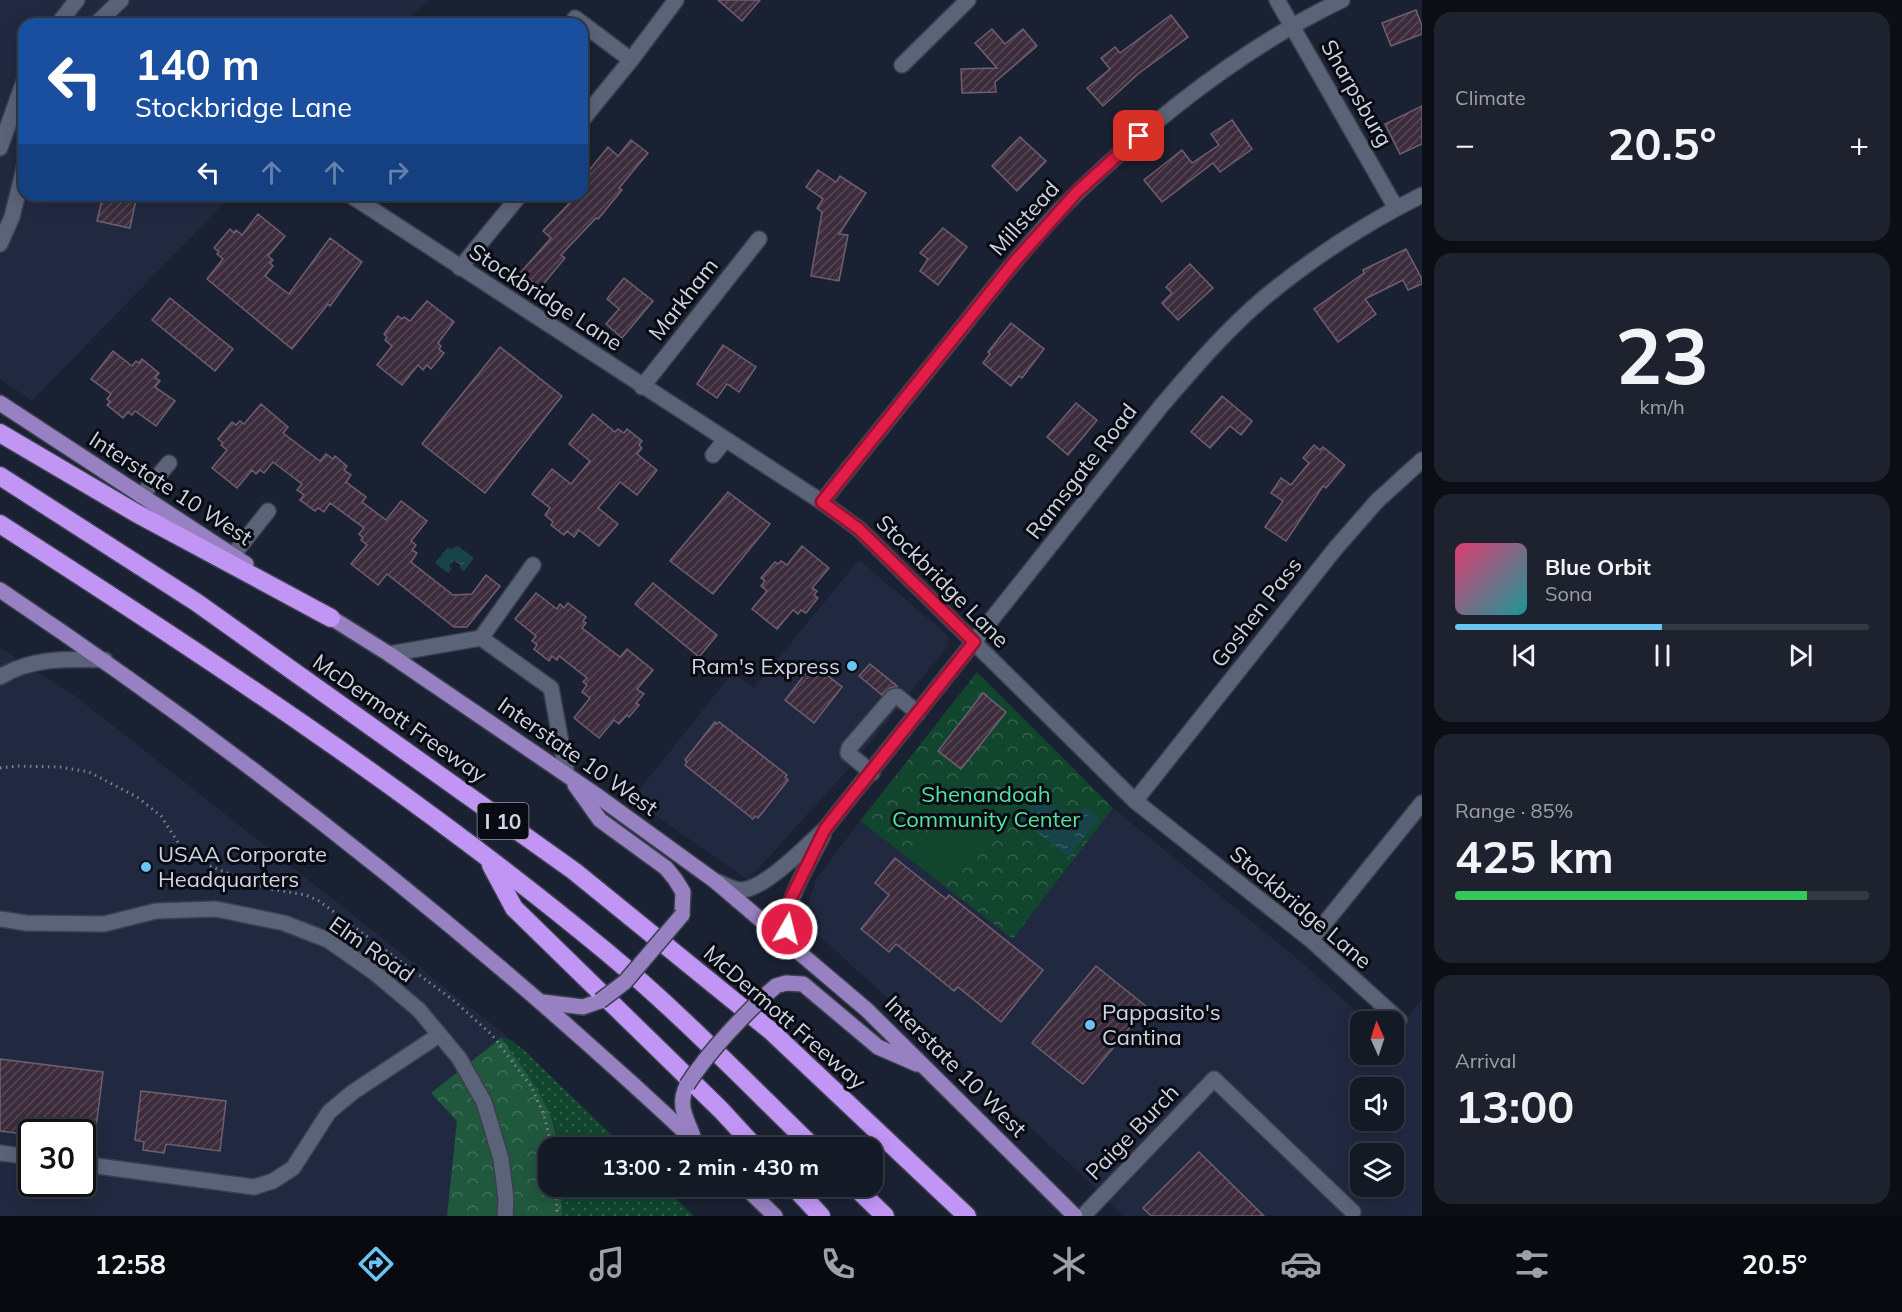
<!DOCTYPE html>
<html lang="en">
<head>
<meta charset="utf-8">
<style>
	:root { --surface:#141926; --page:#1d222e; --text:#f1f3f6; --muted:#9da0a7; --line:#333843; --accent:#6bc3f2 }
	body { margin:0; font-family:Mulish,sans-serif; background:var(--page); color:var(--text); height:100vh; display:flex; flex-direction:column; font-size:22px; white-space:nowrap }
	* { box-sizing:border-box; margin:0 }
	p { font-size:20px; color:var(--muted) }
	.icon { flex:none; width:33px; height:33px; fill:none; stroke:currentColor; stroke-width:2; stroke-linecap:round; stroke-linejoin:round }
	.map { position:relative; flex:1; overflow:hidden }
	.drawer { display:flex; flex-direction:column; gap:12px; padding:12px; background:#0b0e15; width:480px }
	.drawer>* { flex:none }
	.hud { position:absolute; left:18px; top:18px; width:570px; height:183px; border-radius:18px; box-shadow:0 3px 15px #0003,0 0 0 2px var(--line); background:#1a4fa0; color:#fff; overflow:hidden }
	.needle { width:39px; rotate:357deg }
	.buttons { position:absolute; left:1350px; top:1011px; display:grid; gap:12px }
	.buttons a { display:grid; place-items:center; width:54px; height:54px; border-radius:12px; background:var(--surface); box-shadow:0 3px 15px #0003,0 0 0 2px var(--line); font-size:30px }
	.speed { position:absolute; left:18px; top:1119px; display:flex; gap:12px; font-size:30px; font-weight:700; text-align:center }
	.speed>* { display:grid; place-content:center; width:78px; height:78px; border-radius:50%; background:var(--surface); box-shadow:0 3px 15px #0003,0 0 0 2px var(--line); line-height:1 }
	.speed .limit { border:3px solid #111; border-radius:9px; background:#fff; color:#111 }
	.pin { position:absolute; display:grid; place-items:center; width:51px; height:51px; color:#fff; margin:-26px; border-radius:12px; box-shadow:0 3px 9px #0006 }
	.me { position:absolute; width:66px; margin:-33px; rotate:8deg; stroke-linejoin:round; filter:drop-shadow(0 0 4px #0008) }
	.turn { display:flex; align-items:center; gap:21px; height:126px; padding:0 18px; font-size:27px }
	.turn .icon { width:78px; height:78px; stroke-width:2.5 }
	.turn b { display:block; font-size:42px; line-height:51px }
	.lanes { display:flex; align-items:center; height:57px; padding:0 18px; background:#0003; justify-content:center; gap:30px; direction:ltr }
	.lanes .off { opacity:.35 }
	.big { font-size:45px; font-weight:700; line-height:1.1 }
	.drawer .tile { flex:1; display:flex; flex-direction:column; justify-content:center; gap:9px; min-width:0; padding:0 21px; border-radius:18px; background:var(--page) }
	.drawer .dial { align-items:center; gap:0 }
	.dial b { font-size:78px; line-height:1 }
	.song { display:flex; align-items:center; gap:18px }
	.cover { width:72px; height:72px; border-radius:9px; background:linear-gradient(135deg,hsl(340 70% 55%),hsl(180 70% 35%)) }
	.played { height:6px; border-radius:3px; background:linear-gradient(90deg,var(--accent) 50%,var(--line) 50%) }
	.keys { display:flex; justify-content:space-around; direction:ltr }
	.heat { display:flex; justify-content:space-between; align-items:center; font-size:33px; direction:ltr }
	.charge { height:9px; border-radius:4px; background:linear-gradient(90deg,#34c759 85%,var(--line) 0) }
	.trip { position:absolute; left:538px; top:1137px; width:345px; height:60px; border-radius:18px; background:var(--surface); box-shadow:0 3px 15px #0003,0 0 0 2px var(--line); font-weight:700; line-height:60px; text-align:center }
	.tab-bar { display:flex; height:96px; justify-content:space-around; align-items:center; background:#080a0f; color:var(--muted) }
	.tab-bar .icon { width:42px; height:42px }
	.tab-bar .selected { color:var(--accent) }
	.tab-bar b { font-size:27px; color:var(--text) }
	main { display:flex; flex:1; min-height:0 }
	.map>svg:first-child { display:block }
	.built { fill:#212941; fill-rule:evenodd }
	.grass { fill:url(#grass-dots) }
	.forest { fill:url(#forest-crowns) }
	.park { fill:url(#park-crowns) }
	.pitch { fill:#11452e }
	.water { fill:url(#water-ripples) }
	.building { fill:url(#building-hatch); stroke:#715f71; stroke-width:1.5 }
	.lines { fill:none; stroke-linecap:round; stroke-linejoin:round }
	.minor-casing { stroke:#3a3f4d; stroke-width:18 }
	.major-casing { stroke:#3a3f4d; stroke-width:18 }
	.highway-casing { stroke:#3a3f4d; stroke-width:21 }
	.path { stroke:#7c8290; stroke-width:3; stroke-dasharray:1.5 4.5; stroke-linecap:butt }
	.minor { stroke:#5b6378; stroke-width:15 }
	.major { stroke:#9881c2; stroke-width:15 }
	.highway { stroke:#c195f3; stroke-width:18 }
	.major-bridge-casing { stroke:#3a3f4d; stroke-width:18; stroke-linecap:butt }
	.major-bridge { stroke:#9881c2; stroke-width:15 }
	.route-casing { stroke:#92132f; stroke-width:15 }
	.route { stroke:#e11d48; stroke-width:10 }
	.poi-dot { fill:#6bc3f2; stroke:#080b12; stroke-width:2 }
	.labels { text-anchor:middle; dominant-baseline:central; stroke-width:6; stroke-linejoin:round; paint-order:stroke }
	.shield { fill:#080b12; stroke:#9398a2; stroke-width:1.5 }
	.shield-label { font-size:21px; font-weight:bold; fill:#cfd4e0 }
	.street-label { font-size:22px; fill:#cfd4e0; stroke:#080b12 }
	.poi-label { font-size:22px; fill:#cfd4e0; stroke:#080b12; text-anchor:start }
	.park-label { font-size:22px; fill:#55e3a2; stroke:#080b12 }
</style>
</head>
<body>
<main>
<div class="map">
<svg width="1422" height="1216" viewBox="0 0 1422 1216">
	<defs>
		<pattern id="grass-dots" width="8" height="8" patternUnits="userSpaceOnUse" patternTransform="scale(1.5)"><rect width="8" height="8" fill="#11452e"/><path d="M2 2h.1M6 6h.1" fill="none" stroke="#335f4c" stroke-width="1.8" stroke-linecap="round"/></pattern>
		<pattern id="forest-crowns" width="20" height="18" patternUnits="userSpaceOnUse" patternTransform="scale(1.5)"><rect width="20" height="18" fill="#20583e"/><path d="M2 6a3 3 0 1 1 6 0M12 15a3 3 0 1 1 6 0" fill="none" stroke="#3f6f5a"/></pattern>
		<pattern id="park-crowns" width="20" height="18" patternUnits="userSpaceOnUse" patternTransform="scale(1.5)"><rect width="20" height="18" fill="#11452e"/><path d="M2 6a3 3 0 1 1 6 0M12 15a3 3 0 1 1 6 0" fill="none" stroke="#335f4c"/></pattern>
		<pattern id="water-ripples" width="26" height="14" patternUnits="userSpaceOnUse" patternTransform="scale(1.5)"><rect width="26" height="14" fill="#164448"/><path d="M2 4q2-2 4 0t4 0M15 11q2-2 4 0t4 0" fill="none" stroke="#375e62"/></pattern>
		<pattern id="building-hatch" width="6" height="6" patternUnits="userSpaceOnUse" patternTransform="scale(1.5)"><rect width="6" height="6" fill="#3c2c3c"/><path d="M-1 1l2-2M0 6l6-6M5 7l2-2" fill="none" stroke="#574a58"/></pattern>
	</defs>
	<rect width="100%" height="100%" fill="#1a2132"/>
	<g class="built">
		<polygon points="0,0 428,0 404,24 24,24 24,195 232,195 32,401 0,379"/>
		<polygon points="859,560 943,631 948,637 949,644 854,763 748,880 632,799 733,672 754,688"/>
		<path d="M0,648l74,47 450,355 100,97 -75,1v38l115,1 30,29h-694zM32,1132h50v52h-50z"/>
		<path d="M1113,808l193,158 61,55 -7,1v32h34v-19l28,-35v216h-299l-44,-44 -276,-251 13,-42 44,-58 153,118zM1360,1088h34v32h-34zM1360,1154h34v32h-34z"/>
	</g>
	<g class="grass">
		<polygon points="501,1038 509,1039 524,1050 624,1147 558,1147 556,1129 533,1083"/>
		<polygon points="561,1187 664,1187 694,1216 562,1216"/>
	</g>
	<path class="forest" d="M501,1038c24,33 53,68 57,109l-9,1v38l12,1 1,29h-115l10,-95 -26,-28z"/>
	<polygon class="park" points="977,672 1113,808 1013,939 860,821"/>
	<polygon class="pitch" points="968,792 1001,819 946,885 913,858"/>
	<g class="water">
		<polygon points="458,546 474,558 464,571 459,567 461,565 454,560 449,566 452,569 448,573 435,563 448,547 450,549"/>
		<polygon points="1040,795 1074,820 1084,807 1099,818 1069,857 1021,820"/>
	</g>
	<g class="building">
		<polygon points="718,0 760,0 742,21"/>
		<polygon points="1416,10 1422,26 1422,34 1391,46 1382,23"/>
		<polygon points="1171,15 1188,37 1138,74 1103,106 1087,88 1110,69 1101,58 1115,47 1120,53"/>
		<polygon points="992,29 1005,44 1023,29 1037,46 995,82 996,92 962,93 961,69 997,68 975,43"/>
		<polygon points="1422,106 1422,144 1400,154 1385,124"/>
		<polygon points="1232,120 1252,149 1220,172 1213,163 1162,202 1144,180 1182,150 1192,163 1219,145 1211,134"/>
		<polygon points="1020,137 1046,161 1017,191 992,166"/>
		<polygon points="631,140 648,153 619,188 622,190 598,219 596,218 561,255 565,258 540,288 521,272 551,238 543,231 577,195 582,195 582,179 608,147 618,156"/>
		<polygon points="818,170 836,182 840,176 866,193 839,234 848,235 839,281 811,276 822,212 817,208 823,199 806,187"/>
		<polygon points="103,195 137,195 130,228 97,221"/>
		<polygon points="258,214 285,236 268,256 273,260 270,263 273,266 265,276 289,294 330,238 362,262 330,306 328,304 292,349 207,279 223,259 217,254 219,252 214,248 230,229 234,233 236,230 242,235"/>
		<polygon points="943,228 967,247 938,285 920,271 928,259 920,253"/>
		<polygon points="1406,249 1422,279 1422,284 1408,290 1403,280 1365,299 1376,314 1338,342 1314,309 1364,273 1363,270"/>
		<polygon points="1190,264 1213,288 1178,320 1162,303 1172,293 1166,287"/>
		<polygon points="624,278 653,301 622,338 606,324 619,309 607,299"/>
		<polygon points="170,298 233,349 215,371 152,320"/>
		<polygon points="427,301 454,322 438,343 441,346 439,349 444,353 431,369 427,365 423,370 418,365 402,385 377,365 392,346 385,340 387,337 384,334 398,316 402,319 404,317 410,321"/>
		<polygon points="1011,323 1044,349 1022,378 1019,376 1011,386 983,363 990,354 988,352"/>
		<polygon points="723,345 756,367 739,392 727,384 717,398 697,384"/>
		<polygon points="500,347 562,396 485,493 422,444"/>
		<polygon points="113,351 132,366 136,361 139,363 142,359 159,373 155,378 160,381 155,387 175,401 156,426 135,411 132,415 128,412 123,418 107,405 110,402 107,399 111,394 91,379"/>
		<polygon points="1222,396 1252,421 1241,435 1230,426 1210,448 1191,432"/>
		<polygon points="1076,403 1097,420 1068,455 1047,437"/>
		<polygon points="261,404 288,427 283,433 320,461 326,454 333,459 335,456 347,466 344,470 351,475 346,482 366,497 362,502 386,520 401,501 427,521 411,541 416,545 412,550 417,553 411,562 453,595 472,594 486,575 500,586 467,627 454,627 387,574 378,585 351,564 367,545 361,540 363,538 359,534 364,528 330,503 324,512 318,508 315,511 300,500 304,495 297,490 302,484 273,462 264,473 260,470 256,474 252,470 237,488 212,468 227,450 221,445 223,443 218,439 232,422 236,425 240,421 244,424"/>
		<polygon points="593,414 615,432 618,429 624,433 627,429 642,441 639,445 642,448 637,454 657,470 637,495 620,482 598,508 618,524 599,546 579,530 574,537 567,531 564,535 551,525 553,522 545,515 550,508 532,494 552,469 571,484 590,461 569,444"/>
		<polygon points="1314,445 1320,450 1323,447 1345,465 1326,488 1323,486 1286,541 1265,527 1283,501 1271,493 1281,478 1291,485 1309,463 1303,458"/>
		<polygon points="728,492 770,524 713,594 670,561"/>
		<polygon points="802,546 829,568 812,588 817,591 814,595 818,598 806,613 801,610 798,614 793,610 777,629 752,609 767,591 761,586 765,581 761,578 775,562 778,564 781,561 787,565"/>
		<polygon points="653,583 717,635 699,657 635,604"/>
		<polygon points="536,593 557,609 560,604 564,608 568,603 586,617 583,621 586,623 582,628 620,657 627,649 653,670 637,689 644,694 636,703 639,705 629,717 627,715 619,724 614,720 599,738 574,718 590,698 582,692 587,685 583,682 587,678 559,656 557,660 552,656 549,661 534,649 537,645 532,641 536,636 515,619"/>
		<polygon points="813,664 842,687 814,723 785,700"/>
		<polygon points="870,664 897,686 890,688 882,695 859,676"/>
		<polygon points="983,693 1006,712 961,769 938,751"/>
		<polygon points="715,722 717,724 719,722 787,775 785,777 788,780 758,818 755,816 753,819 685,765 687,762 685,760"/>
		<polygon points="895,858 946,899 949,895 1043,970 1001,1022 958,987 954,991 896,944 889,952 861,929 889,895 875,883"/>
		<polygon points="1096,966 1147,1007 1083,1084 1032,1043"/>
		<polygon points="0,1059 103,1072 94,1143 82,1141 82,1132 32,1132 32,1135 0,1131"/>
		<polygon points="141,1091 226,1101 220,1151 166,1144 164,1153 143,1150 144,1142 135,1140"/>
		<polygon points="1199,1152 1264,1216 1151,1216 1143,1208"/>
	</g>
	<g class="lines">
		<g class="minor-casing">
			<g id="minor">
				<polyline points="1277,0 1396,208"/>
				<polyline points="575,18 631,60"/>
				<polyline points="58,24 77,0"/>
				<polyline points="96,24 121,0"/>
				<polyline points="902,65 968,0"/>
				<polyline points="582,120 631,60 676,0"/>
				<polyline points="0,148 24,81"/>
				<polyline points="350,195 822,502 859,529 1135,801 1311,940 1399,1020"/>
				<polyline points="0,244 12,217 24,168"/>
				<polyline points="460,268 520,195"/>
				<polyline points="642,387 759,239"/>
				<polyline points="713,455 725,440"/>
				<polyline points="141,496 169,463"/>
				<path d="M822,502c47,-59 94,-118 142,-177 36,-46 73,-93 115,-134 78,-75 165,-144 263,-191"/>
				<polyline points="233,555 268,511"/>
				<polyline points="481,638 533,565"/>
				<polyline points="389,654 481,638 551,688 567,775"/>
				<path d="M0,677c32,-20 69,-18 105,-17"/>
				<polyline points="872,773 848,753 849,748 893,697 897,696 918,713"/>
				<polyline points="1135,801 1335,549 1377,501 1422,460"/>
				<path d="M718,882c7,3 16,8 23,8 23,0 66,-45 84,-61l337,-424c32,-37 64,-75 102,-107 48,-40 102,-75 158,-103"/>
				<polyline points="0,919 26,923 104,924 156,911 216,909 284,923 328,940 375,973 419,1010 459,1058 484,1102 501,1159 506,1199 505,1216"/>
				<polyline points="1311,940 1422,803"/>
				<path d="M796,948c-3,-7 -8,-15 -9,-22 -3,-23 25,-69 36,-91"/>
				<polyline points="0,1153 32,1157"/>
				<polyline points="82,1164 254,1187 273,1181 293,1168 329,1112 353,1092 439,1035"/>
				<polyline points="1083,1216 1214,1079 1353,1212"/>
			</g>
		</g>
		<g class="major-casing">
			<g id="major">
				<polyline points="0,403 246,564"/>
				<path d="M0,590c248,166 484,353 702,558"/>
				<polyline points="322,612 389,654 599,797 715,881 867,1010 1075,1216"/>
				<polyline points="575,785 600,820 666,868 675,879 683,892 682,915"/>
				<polyline points="776,986 786,983 803,984 878,1047 917,1064"/>
				<polyline points="542,1002 583,1007 600,1001"/>
				<path d="M687,1085c-10,20 -1,32 6,51"/>
				<polyline points="744,1186 775,1216"/>
			</g>
		</g>
		<g class="highway-casing">
			<g id="highway">
				<polyline points="0,433 136,513 331,618"/>
				<polyline points="0,476 196,602 574,871 771,1031 967,1216"/>
				<path d="M0,524c207,133 413,268 603,425 75,62 142,132 211,199"/>
				<polyline points="491,865 514,908 721,1110 756,1148"/>
				<polyline points="793,1186 821,1216"/>
				<polyline points="854,1186 885,1216"/>
			</g>
		</g>
		<g class="path">
			<polyline points="0,768 18,766 60,767 89,772 137,797 161,816 181,847 190,855 212,867 269,889 306,895 319,901 453,1000 492,1035 531,1086 544,1115 552,1148"/>
			<polyline points="556,1186 557,1216"/>
		</g>
		<use href="#minor" class="minor"/>
		<use href="#major" class="major"/>
		<use href="#highway" class="highway"/>
		<g class="major-bridge-casing">
			<g id="major-bridge">
				<polyline points="600,1001 625,982 682,915"/>
				<path d="M687,1085c21,-33 60,-74 89,-99"/>
			</g>
		</g>
		<use href="#major-bridge" class="major-bridge"/>
	</g>
	<g class="lines">
		<g class="route-casing">
			<polyline id="route" points="787,929 786,913 791,898 825,829 974,642 859,529 822,502 1016,260 1077,192 1139,136"/>
		</g>
		<use href="#route" class="route"/>
	</g>
	<g class="poi-dot">
		<circle cx="852" cy="666" r="6"/>
		<circle cx="146" cy="867" r="6"/>
		<circle cx="1090" cy="1025" r="6"/>
	</g>
	<g class="labels">
		<rect class="shield" x="477.5" y="803" width="51" height="36" rx="4.5"/>
		<g class="shield-label">
			<text x="503" y="821">I 10</text>
		</g>
		<g class="street-label">
			<text transform="translate(1357 93) rotate(60)">Sharpsburg</text>
			<text transform="translate(1024 218) rotate(-48)">Millstead</text>
			<text transform="translate(546 297) rotate(33)">Stockbridge Lane</text>
			<text transform="translate(683 299) rotate(-52)">Markham</text>
			<text transform="translate(1081 471) rotate(-52)">Ramsgate Road</text>
			<text transform="translate(171 488) rotate(33)">Interstate 10 West</text>
			<text transform="translate(943 581) rotate(45)">Stockbridge Lane</text>
			<text transform="translate(1256 612) rotate(-52)">Goshen Pass</text>
			<text transform="translate(400 718) rotate(35)">McDermott Freeway</text>
			<text transform="translate(578 756) rotate(35)">Interstate 10 West</text>
			<text transform="translate(1301 907) rotate(40)">Stockbridge Lane</text>
			<text transform="translate(372 949) rotate(35)">Elm Road</text>
			<text transform="translate(785 1017) rotate(41)">McDermott Freeway</text>
			<text transform="translate(956 1066) rotate(45)">Interstate 10 West</text>
			<text transform="translate(1132 1132) rotate(-46)">Paige Burch</text>
		</g>
		<g class="poi-label">
			<text x="840" y="666" text-anchor="end">Ram's Express</text>
			<text x="158" y="854">USAA Corporate<tspan x="158" dy="25">Headquarters</tspan></text>
			<text x="1102" y="1012">Pappasito's<tspan x="1102" dy="25">Cantina</tspan></text>
		</g>
		<g class="park-label">
			<text x="986" y="794">Shenandoah<tspan x="986" dy="25">Community Center</tspan></text>
		</g>
	</g>
</svg>
<div class="buttons">
<a><svg class="needle" viewBox="-14 -14 28 28"><path d="M0-13l5 13h-10z" fill="#e53935"/><path d="M0 13l5-13h-10z" fill="#9da0a7"/></svg></a>
<a><svg class="icon" aria-label="sound" viewBox="0 0 24 24"><path d="M4 9h4l5-4v14l-5-4H4zM17 9q2 3 0 6"/></svg></a>
<a><svg class="icon" aria-label="layers" viewBox="0 0 24 24"><path d="M12 4l9 5-9 5-9-5zM3 14l9 5 9-5"/></svg></a>
</div>
<div class="speed"><div class="limit">30</div></div>
<div class="pin" style="left:1139px;top:136px;background:#d93025"><svg class="icon" aria-label="arrive" viewBox="0 0 24 24"><path d="M6 21V4h12l-3 4 3 4H6"/></svg></div>
<svg class="me" style="left:787px;top:929px" viewBox="-20 -20 40 40"><circle r="17" fill="#e11d48" stroke="#fff" stroke-width="3"/><path d="M0-11L8 9 0 5-8 9z" fill="#fff"/></svg>
<div class="trip">13:00 · 2 min · 430 m</div>
<div class="hud">
<div class="turn"><svg class="icon" aria-label="left" viewBox="0 0 24 24"><path d="M17 20v-9H6M10 6l-5 5 5 5"/></svg><div><b>140 m</b>Stockbridge Lane</div></div>
<div class="lanes"><svg class="icon" aria-label="left" viewBox="0 0 24 24"><path d="M17 20v-9H6M10 6l-5 5 5 5"/></svg><svg class="icon off" aria-label="ahead" viewBox="0 0 24 24"><path d="M12 20V5M6 11l6-6 6 6"/></svg><svg class="icon off" aria-label="ahead" viewBox="0 0 24 24"><path d="M12 20V5M6 11l6-6 6 6"/></svg><svg class="icon off" aria-label="right" viewBox="0 0 24 24"><path d="M7 20v-9h11M14 6l5 5-5 5"/></svg></div>
</div>
</div>
<section class="drawer">
<div class="tile"><p>Climate</p>
<div class="heat"><a>−</a><b class="big">20.5°</b><a>+</a></div>
</div>
<div class="tile dial"><b>23</b><p>km/h</p></div>
<div class="tile">
<div class="song"><i class="cover"></i><div><b>Blue Orbit</b><p>Sona</p></div></div>
<div class="played"></div>
<div class="keys"><svg class="icon" aria-label="previous" viewBox="0 0 24 24"><path d="M18 5L8 12l10 7zM5 5v14"/></svg><svg class="icon" aria-label="pause" viewBox="0 0 24 24"><path d="M8 5v14M16 5v14"/></svg><svg class="icon" aria-label="next" viewBox="0 0 24 24"><path d="M6 5l10 7-10 7zM19 5v14"/></svg></div>
</div>
<div class="tile"><p>Range · 85%</p><b class="big">425 km</b><div class="charge"></div></div>
<div class="tile"><p>Arrival</p><b class="big">13:00</b></div>
</section>
</main>
<nav class="tab-bar">
<b>12:58</b>
<svg class="icon selected" aria-label="directions" viewBox="0 0 24 24"><path d="M12 3l9 9-9 9-9-9zM9 14v-3h6M13 9l2 2-2 2"/></svg>
<svg class="icon" aria-label="music" viewBox="0 0 24 24"><path d="M9 18V5l10-2v13"/><circle cx="6" cy="18" r="3"/><circle cx="16" cy="16" r="3"/></svg>
<svg class="icon" aria-label="phone" viewBox="0 0 24 24"><path d="M5 4h4l2 5-3 2q2 4 5 5l2-3 5 2v4C11 20 4 13 5 4z"/></svg>
<svg class="icon" aria-label="climate" viewBox="0 0 24 24"><path d="M12 3v18M4 7l16 10M4 17L20 7"/></svg>
<svg class="icon" aria-label="car" viewBox="0 0 24 24"><path d="M5 17H2v-5l4-1 3-4h7l3 4 3 1v5h-3M9 17h6M6 11h13"/><circle cx="7" cy="17" r="2"/><circle cx="17" cy="17" r="2"/></svg>
<svg class="icon" aria-label="filters" viewBox="0 0 24 24"><path d="M4 7h16M4 17h16"/><circle cx="9" cy="7" r="2"/><circle cx="15" cy="17" r="2"/></svg>
<b>20.5°</b>
</nav>
</body>
</html>
